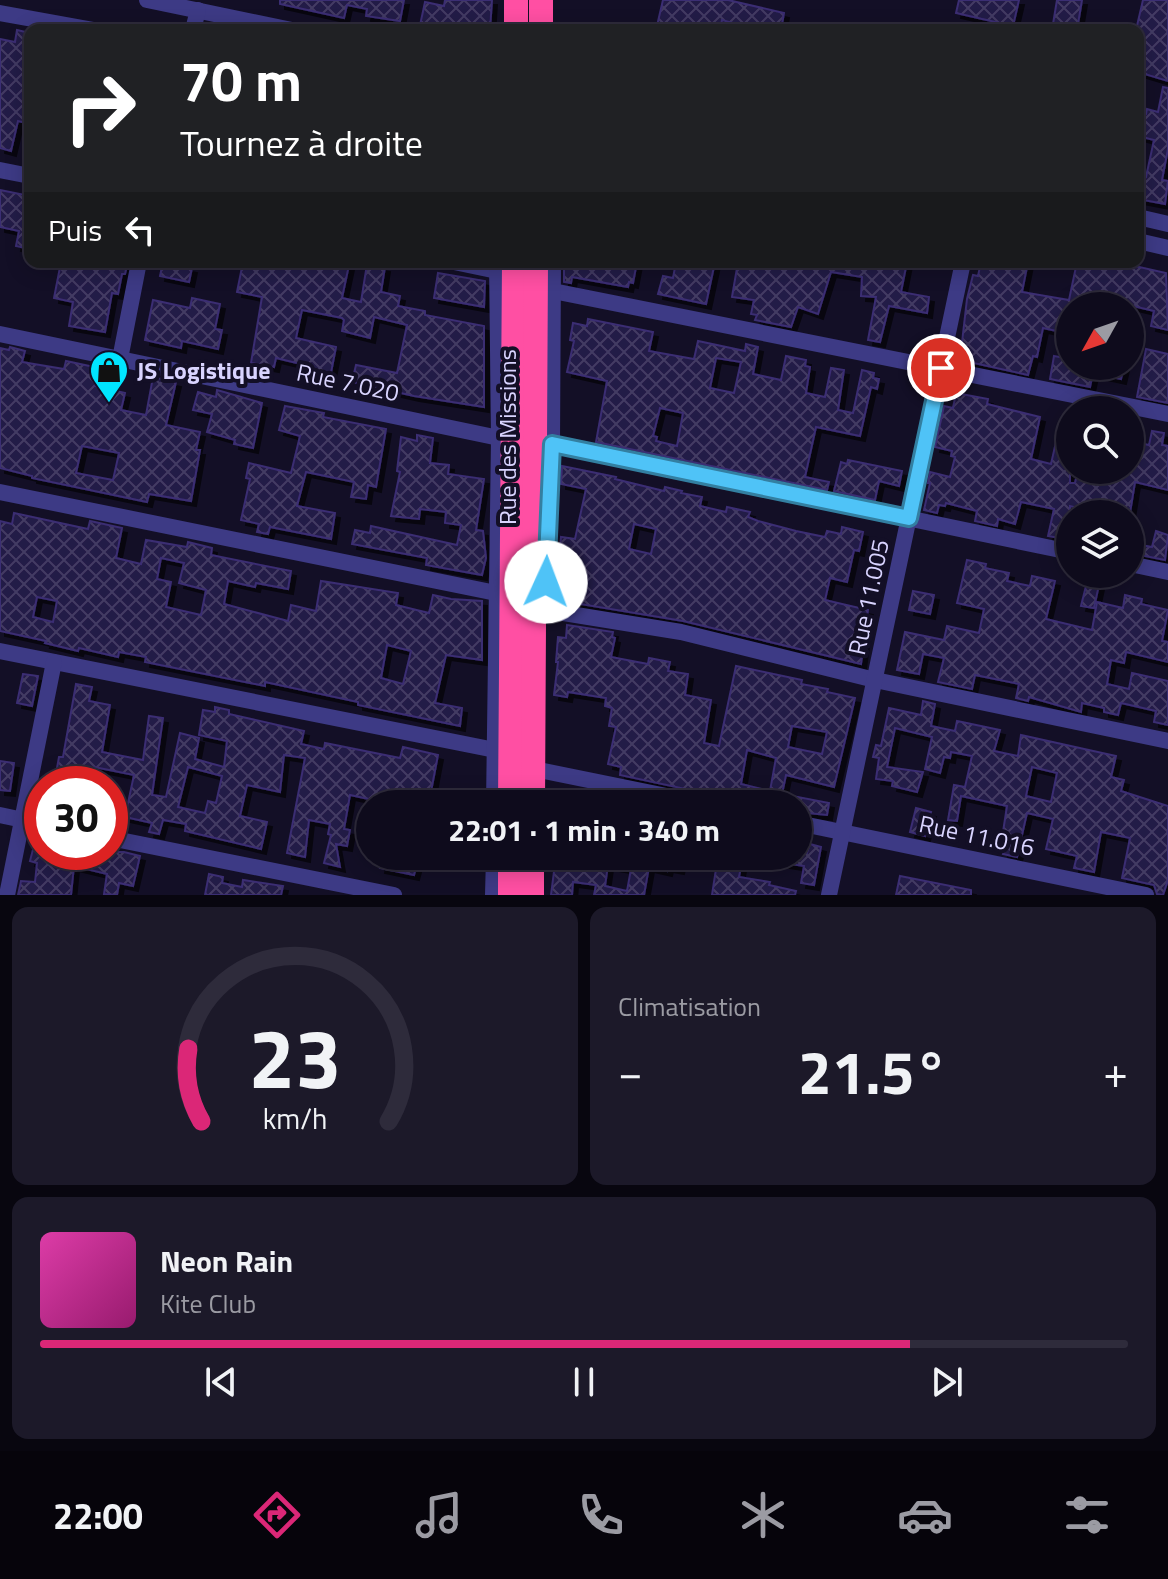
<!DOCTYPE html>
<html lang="fr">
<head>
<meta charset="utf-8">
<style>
	:root { --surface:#0e0b1c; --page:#1c1929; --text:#f1f3f6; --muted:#9b9ba3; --line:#2e2b3b; --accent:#db2777 }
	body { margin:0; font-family:"Titillium Web",sans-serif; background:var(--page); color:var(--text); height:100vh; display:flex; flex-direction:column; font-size:30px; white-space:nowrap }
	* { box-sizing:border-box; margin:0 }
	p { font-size:26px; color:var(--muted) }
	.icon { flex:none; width:44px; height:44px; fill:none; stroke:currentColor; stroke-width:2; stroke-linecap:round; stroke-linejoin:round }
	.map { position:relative; height:895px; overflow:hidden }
	.side { display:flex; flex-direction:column; gap:12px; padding:12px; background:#08060f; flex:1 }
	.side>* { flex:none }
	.guide { position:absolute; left:24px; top:24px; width:1120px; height:244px; border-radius:16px; box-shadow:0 4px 20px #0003,0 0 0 2px var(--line); background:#202124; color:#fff; overflow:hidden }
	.needle { width:52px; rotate:230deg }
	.tools { position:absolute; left:1056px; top:292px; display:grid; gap:16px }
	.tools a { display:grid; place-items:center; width:88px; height:88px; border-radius:50%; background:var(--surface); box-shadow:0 4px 20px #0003,0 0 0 2px var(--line); font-size:40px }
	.speed { position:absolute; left:24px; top:766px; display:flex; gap:16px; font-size:40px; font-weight:700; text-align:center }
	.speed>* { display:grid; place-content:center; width:104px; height:104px; border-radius:50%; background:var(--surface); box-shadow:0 4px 20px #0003,0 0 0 2px var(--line); line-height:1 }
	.speed .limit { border:12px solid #d22; background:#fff; color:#111 }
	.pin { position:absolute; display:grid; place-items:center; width:68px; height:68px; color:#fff; margin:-34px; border:4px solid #fff; border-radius:50%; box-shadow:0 2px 8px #0007 }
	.me { position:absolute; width:88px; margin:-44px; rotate:2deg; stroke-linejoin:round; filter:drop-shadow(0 0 6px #0008) }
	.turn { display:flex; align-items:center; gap:28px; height:168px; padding:0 24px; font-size:36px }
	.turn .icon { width:104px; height:104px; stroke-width:2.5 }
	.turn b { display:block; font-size:56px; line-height:68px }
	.then { display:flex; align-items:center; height:76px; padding:0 24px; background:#0003; gap:16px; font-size:30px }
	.big { font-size:60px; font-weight:700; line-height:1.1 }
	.side .card { flex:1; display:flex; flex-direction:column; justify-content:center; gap:12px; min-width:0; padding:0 28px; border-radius:16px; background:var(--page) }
	.side .dial { align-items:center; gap:0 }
	.dial svg { height:208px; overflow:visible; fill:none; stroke:var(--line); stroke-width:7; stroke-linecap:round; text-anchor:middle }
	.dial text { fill:var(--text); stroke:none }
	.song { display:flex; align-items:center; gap:24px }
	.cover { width:96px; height:96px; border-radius:12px; background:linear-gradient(135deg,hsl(320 70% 55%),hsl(320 70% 35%)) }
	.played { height:8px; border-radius:4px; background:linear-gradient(90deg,var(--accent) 80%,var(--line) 80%) }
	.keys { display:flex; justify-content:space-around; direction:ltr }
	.heat { display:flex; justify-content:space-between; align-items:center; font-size:44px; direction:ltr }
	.side .tiles { flex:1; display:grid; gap:12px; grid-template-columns:1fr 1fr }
	.card:last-child { grid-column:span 2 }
	.trip { position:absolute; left:356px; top:790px; width:456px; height:80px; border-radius:40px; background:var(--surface); box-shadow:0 4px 20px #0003,0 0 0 2px var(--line); font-weight:700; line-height:80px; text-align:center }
	.tabs { display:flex; height:128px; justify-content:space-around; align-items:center; background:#06040b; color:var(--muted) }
	.tabs .icon { width:56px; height:56px }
	.tabs .current { color:var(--accent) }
	.tabs b { font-size:36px; color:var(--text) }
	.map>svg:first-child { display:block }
	.building { fill:url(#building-cross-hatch); stroke:#3b2d73; stroke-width:2; fill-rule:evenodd; filter:url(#shadow) }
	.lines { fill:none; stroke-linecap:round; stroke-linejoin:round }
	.minor { stroke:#3d3a85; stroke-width:16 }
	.highway { stroke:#ff4fa3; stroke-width:24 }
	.route-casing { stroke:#337fa1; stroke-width:20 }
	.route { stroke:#4fc3f7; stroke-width:14 }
	.labels { text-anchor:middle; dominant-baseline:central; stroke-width:8; stroke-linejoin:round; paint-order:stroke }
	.poi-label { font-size:24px; font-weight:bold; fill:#d9d4ff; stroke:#130f26; text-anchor:start }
	.street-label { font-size:24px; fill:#d9d4ff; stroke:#130f26 }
</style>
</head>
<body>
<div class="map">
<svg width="1168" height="895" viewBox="0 0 1168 895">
	<defs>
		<pattern id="building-cross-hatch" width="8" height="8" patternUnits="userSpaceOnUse" patternTransform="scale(2)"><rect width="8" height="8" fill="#241b47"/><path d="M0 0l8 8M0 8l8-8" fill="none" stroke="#433b63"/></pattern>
		<filter id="shadow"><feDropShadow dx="5" dy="5" stdDeviation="0" flood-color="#0009"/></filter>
	</defs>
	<rect width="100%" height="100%" fill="#130f26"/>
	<g class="building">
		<polygon points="280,0 404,0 400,21 366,16 367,9 347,5 344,18 280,4"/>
		<polygon points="445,0 492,0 490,30 419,30 425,2 444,6"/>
		<polygon points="663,0 728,0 784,13 781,30 758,30 722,20 720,30 656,30"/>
		<polygon points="959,0 1019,0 1013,26 956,13"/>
		<polygon points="1057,0 1082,0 1077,30 1052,30"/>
		<polygon points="1143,0 1168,0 1168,81 1138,72 1136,30"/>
		<polygon points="17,30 30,33 30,124 18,121 11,151 0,148 0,39 15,42"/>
		<polygon points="1163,87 1168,88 1168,149 1162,180 1168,181 1165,204 1138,199 1138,175 1146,177 1154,140 1138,136 1138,112 1146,114 1147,109 1158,112"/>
		<polygon points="0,190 30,196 30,249 16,246 19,231 0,227"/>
		<polygon points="61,262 128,262 125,274 122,274 118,294 112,293 105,332 69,326 73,302 54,298"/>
		<polygon points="163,262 192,268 189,282 160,276"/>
		<polygon points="243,262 335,262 349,265 342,298 361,302 367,264 385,267 381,292 400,296 398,306 425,311 425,315 484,326 484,407 414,396 352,382 356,365 397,373 407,325 374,317 370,338 342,331 344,320 342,318 302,310 296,338 336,347 329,383 303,377 305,365 276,358 274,367 251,363 262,297 237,292"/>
		<polygon points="564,262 576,263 637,262 633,283 629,282 628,287 572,277 571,283 564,282"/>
		<polygon points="676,262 715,262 706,304 658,294 663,276 673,278"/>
		<polygon points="738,262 907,262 901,292 929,297 927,313 889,306 880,342 868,340 876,297 861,296 862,277 831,272 818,314 798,307 791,327 755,320 757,315 751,314 754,300 732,297"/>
		<polygon points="981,262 1028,262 1022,292 1069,300 1077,262 1117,262 1166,273 1168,330 1151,326 1154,311 1133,306 1070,306 1070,334 1043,328 1037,357 1033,356 1028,375 960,360 967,299 973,275 978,276"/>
		<polygon points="438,273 485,281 484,307 434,298"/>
		<polygon points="192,298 220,304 215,329 222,330 218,349 182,341 181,348 145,340 153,300 190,308"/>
		<path d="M588,319l65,13 -4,19 45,8 4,-18 47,10 1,-7 12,3 -5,27 28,6 5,-24 20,4 -1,6 5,1 -4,26 19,4 6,-29 13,2 -6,40 15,3 9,-43 12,3 -1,5 6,1 -2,10 -6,-2 -11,49 -44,-9 -11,50 24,5 -2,8 -231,-48 11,-61 -40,-9 7,-31 -4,-1 3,-17 14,3zM716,358l25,4 -7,31 -24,-5zM660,408l23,5 -6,33 -21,-5 1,-4 -4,-1z"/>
		<path d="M10,347l15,4 -3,11 42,7 2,-8 33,7 -4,18 30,7 -4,17 25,5 7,-38 23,5 -10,43 34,7 -4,18h4l-9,51 -42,-7 -2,8 -115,-24v-2l-32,-8v-120l9,2zM82,446l37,7 -6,27 -37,-7z"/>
		<polygon points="1146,349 1168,354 1168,403 1137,397"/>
		<polygon points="1054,356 1070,359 1070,366 1124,366 1121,379 1093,373 1090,387 1050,379"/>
		<polygon points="217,390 262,403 253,448 234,444 235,440 207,432 212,414 193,410 198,392 216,397"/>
		<polygon points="956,393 988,399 987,404 1040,417 1031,459 1051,464 1061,420 1070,422 1070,483 1075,483 1078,470 1130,470 1130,441 1149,445 1152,431 1164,433 1162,445 1168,446 1168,490 1135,482 1130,513 1112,510 1111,514 1101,514 1070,506 1070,540 1048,536 1054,509 1021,502 1015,524 998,519 997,526 975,521 977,511 946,503 945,506 939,505 937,513 924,510 930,483 928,483 930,472 950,477 955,457 951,456 952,451 935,447 944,406 953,408"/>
		<polygon points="285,406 324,413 323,417 386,429 376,487 368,485 366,499 351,497 354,482 306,472 297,506 335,513 331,539 270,527 268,534 257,532 259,524 241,520 250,479 246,478 249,463 291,473 300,436 279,430"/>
		<polygon points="417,435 433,438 430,463 449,465 448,474 484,479 476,530 483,531 486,558 482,575 426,565 427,558 352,544 355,530 370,533 371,526 457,545 461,525 445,523 446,512 420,509 419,519 391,516 400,472 397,471 401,437 417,441"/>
		<polygon points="848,460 902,471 899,486 879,481 875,500 834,491 841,462 847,464"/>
		<path d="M562,466l54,11 -1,2 49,12 1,-4 17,4 -1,2 21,4 -2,9 26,6 1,-5 23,5 -2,5 10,4 38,10 29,6 2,-6 14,3 1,-7 21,5 -4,19 -5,-1 -7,32 -17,-4 -5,22 43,10 -7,54 -178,-43 -127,-21 5,-63 14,2 11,-50 -25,-5zM634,524l22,5 -5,25 -22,-5z"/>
		<path d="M14,513l74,16 2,-8 32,7 -6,30 25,6 5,-24 41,7 1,-5 24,6 -1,7 80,16 -3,18 -32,-6 -1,4 -27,-6 -4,23 64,17 3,-16 25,6 5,-30 77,12 -2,12 33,8 4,-18 18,4 31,2v59l-36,-5 -11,48 27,5 -2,18 -102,-21v-3l-93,-20v4l-120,-24 1,-5 -27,-5 -1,5 -39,-9 -1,3 -33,-8 1,-2 -46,-10v-110l12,3zM161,558l23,5 -5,20 27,7 -5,25 -35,-8 5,-25 -14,-3zM37,597l20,4 -4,21 -20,-5zM387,645l24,6 -8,33 -22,-6z"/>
		<polygon points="1156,531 1168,535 1165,560 1130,553 1130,543 1152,547"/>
		<polygon points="967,560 986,564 985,568 1009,573 1007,581 1030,586 1032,576 1055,581 1046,619 1092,630 1097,602 1123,608 1125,595 1142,599 1141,604 1168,610 1162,641 1168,642 1168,662 1126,652 1124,663 1111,660 1107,684 1129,689 1132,673 1168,681 1168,725 1154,722 1156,711 1121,703 1118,715 1104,712 1104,708 1082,703 1081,712 1029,697 1028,701 1016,698 1019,684 975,675 972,689 938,682 944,658 923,654 919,674 897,670 905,632 944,640 947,626 979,633 984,609 957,603"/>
		<polygon points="1090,578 1100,580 1094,608 1081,606 1086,586 1089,586"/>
		<polygon points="913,591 934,595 930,614 909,610"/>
		<path d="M567,625l46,7 -1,5 3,1 -4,19 37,7 1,-6 21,4 -2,9 20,3 -3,21 26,5 -7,43 15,3 17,-80 66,14 -1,4 27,5 -1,3 28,6 -21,89 -48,-12 -4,19 47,9 -2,12 -29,-3v-8l-37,-2v2h-21l-17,-5v-2l-103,-22 1,-8 -13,-3 8,-37 -7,-1 3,-18 -7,-2 1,-8 -38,-6 -1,5 -13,-2 4,-33h-2l2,-25 8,1zM792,726l35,6 -5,22 -34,-7zM747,750l29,8 -6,33 -29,-7z"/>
		<polygon points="23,674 38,676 32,706 17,703"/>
		<path d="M76,684l16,3 -3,14 21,4 -8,47 41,8 6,-44 14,2 -11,77 14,2 14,-64 19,5 -4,21 29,8 3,-26 -28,-6 4,-25 12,2v-5l14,3v4l75,17 -3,13 23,5 1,-6 75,15 3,-11 35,8 -9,47 -34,-6 -3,8 -42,-9 -6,34 6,1 -3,16 -11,-2 4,23 -16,-4 7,-28 -3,-1 2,-10 -21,-4 -4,37 -18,-4 18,-95 -21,-3 -4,37 -33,-7 -7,31 27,6 -6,27 -76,-18 1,-7 -23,-4 -4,14 -10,-2 3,-9 -27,-6 9,-42 -40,-8 -3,17 -36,-5 4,-22h4zM188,767l34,9 -6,27 -8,-2 -3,12 -27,-6z"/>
		<path d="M923,701l12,3 -4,22 24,5 2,-10 43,9 -6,21 24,5 3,-21 95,21 -5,21 13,3 -3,11 47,15v74l-5,15 -6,-1 -3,-9 -32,-7 8,-40 -29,-6 -7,40 -20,-4 3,-12 -31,-7 7,-30 -26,-6 -10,44 -14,-3 2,-8 -4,-1 6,-39 -46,-10 -4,25 -9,-1 6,-35 11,2 7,-31 -21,-4 -1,6 -6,-1 -4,16 -15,-4 7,-32 -37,-9 -8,39 36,5 -6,20 -25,-6 1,-5 -17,-2 3,-21 -6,-1 3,-12 5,1 8,-38 32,7zM1032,767l25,6 -6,29 -25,-6z"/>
		<polygon points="0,761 14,763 10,791 0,790"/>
		<polygon points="916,808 931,812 925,836 910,832"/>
		<polygon points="37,834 42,835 42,852 124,852 140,856 133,886 119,883 117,895 104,894 107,874 74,866 71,895 18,895 21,881 35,882 37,863 30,861"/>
		<polygon points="810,844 821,847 814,885 801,883 804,866 777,862 778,856 798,856 798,852 807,853"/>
		<polygon points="383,856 419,856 414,875 380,868"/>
		<path d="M556,856h126l-3,13 -11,-2 -1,4 -18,-4 -5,28h-50l2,-10 -23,-3 -1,13h-21zM608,865l23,4 -4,22 -22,-5z"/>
		<polygon points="718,856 743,856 739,877 770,882 769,885 796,891 795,895 712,895"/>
		<polygon points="209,874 223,877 222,883 242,887 243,880 283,886 281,895 205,895"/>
		<polygon points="900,876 971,890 971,895 896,895"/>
	</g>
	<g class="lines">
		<g class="minor">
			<polyline points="147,0 292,30"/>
			<polyline points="0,13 94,30"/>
			<polyline points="193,30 198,10"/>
			<polyline points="0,170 30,176"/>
			<polyline points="1138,217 1168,224"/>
			<polyline points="1138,241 1168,248"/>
			<polyline points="454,262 497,271"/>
			<polyline points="553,291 1168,414"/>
			<polyline points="0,334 499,438"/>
			<polyline points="120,359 139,262"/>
			<polyline points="552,444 1070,552"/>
			<polyline points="0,492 496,593"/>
			<polyline points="1130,564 1168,572"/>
			<polyline points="545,603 552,444 553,262"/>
			<polyline points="545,610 681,632 875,680 1168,741"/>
			<polyline points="0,651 495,750"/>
			<polyline points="539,770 706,804"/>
			<polyline points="494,804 499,438 497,262"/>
			<polyline points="0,815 42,824"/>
			<polyline points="798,823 1146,895"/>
			<polyline points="110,838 394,895"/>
			<polyline points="7,895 54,662"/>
			<polyline points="493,895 494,856"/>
			<polyline points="829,895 963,262"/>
		</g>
		<g class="highway">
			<polyline points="516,30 516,0"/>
			<polyline points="541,30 541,0"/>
			<polyline points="510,804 514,262"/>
			<polyline points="533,804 536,262"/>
			<polyline points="510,895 510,856"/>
			<polyline points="532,895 532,856"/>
		</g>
	</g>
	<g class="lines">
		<g class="route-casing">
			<polyline id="route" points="546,582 552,444 909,518 941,368"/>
		</g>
		<use href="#route" class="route"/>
	</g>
	<defs>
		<g id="shop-pin" transform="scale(2)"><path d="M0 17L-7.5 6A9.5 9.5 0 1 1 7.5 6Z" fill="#00e5ff" stroke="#130f26"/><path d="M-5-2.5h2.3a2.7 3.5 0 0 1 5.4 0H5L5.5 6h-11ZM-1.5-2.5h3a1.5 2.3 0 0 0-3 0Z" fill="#111"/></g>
	</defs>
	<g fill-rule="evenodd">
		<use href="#shop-pin" x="109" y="370"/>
	</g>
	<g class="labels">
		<g class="poi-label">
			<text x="137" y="370">JS Logistique</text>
		</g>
		<g class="street-label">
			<text transform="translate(348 382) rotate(12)">Rue 7.020</text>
			<text transform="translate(507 437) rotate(-90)">Rue des Missions</text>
			<text transform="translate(868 597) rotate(-78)">Rue 11.005</text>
			<text transform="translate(977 835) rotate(12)">Rue 11.016</text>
		</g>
	</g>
</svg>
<div class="tools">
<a><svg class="needle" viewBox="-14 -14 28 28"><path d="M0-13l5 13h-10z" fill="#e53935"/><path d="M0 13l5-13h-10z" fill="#9b9ba3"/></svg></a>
<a><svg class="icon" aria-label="search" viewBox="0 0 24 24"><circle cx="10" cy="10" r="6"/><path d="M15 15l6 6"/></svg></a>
<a><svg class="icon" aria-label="layers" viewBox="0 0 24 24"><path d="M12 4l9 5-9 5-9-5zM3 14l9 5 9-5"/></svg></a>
</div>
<div class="speed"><div class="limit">30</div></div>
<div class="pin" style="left:941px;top:368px;background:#d93025"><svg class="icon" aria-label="arrive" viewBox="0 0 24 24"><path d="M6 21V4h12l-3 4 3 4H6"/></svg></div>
<svg class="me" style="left:546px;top:582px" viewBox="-20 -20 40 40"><circle r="19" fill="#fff"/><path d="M0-13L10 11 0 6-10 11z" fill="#4fc3f7"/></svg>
<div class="trip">22:01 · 1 min · 340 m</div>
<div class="guide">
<div class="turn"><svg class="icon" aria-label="right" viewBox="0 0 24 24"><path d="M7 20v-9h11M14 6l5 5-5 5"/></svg><div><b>70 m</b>Tournez à droite</div></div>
<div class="then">Puis<svg class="icon" aria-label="left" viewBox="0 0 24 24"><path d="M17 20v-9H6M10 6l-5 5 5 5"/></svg></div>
</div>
</div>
<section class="side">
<div class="tiles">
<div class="card dial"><svg viewBox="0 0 100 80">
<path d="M14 69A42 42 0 1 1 86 69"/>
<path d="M14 69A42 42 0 0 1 9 41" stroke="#db2777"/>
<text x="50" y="56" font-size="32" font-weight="700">23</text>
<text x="50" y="72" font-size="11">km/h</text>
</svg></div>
<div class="card"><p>Climatisation</p>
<div class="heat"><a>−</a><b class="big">21.5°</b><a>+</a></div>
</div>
<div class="card">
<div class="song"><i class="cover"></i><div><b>Neon Rain</b><p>Kite Club</p></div></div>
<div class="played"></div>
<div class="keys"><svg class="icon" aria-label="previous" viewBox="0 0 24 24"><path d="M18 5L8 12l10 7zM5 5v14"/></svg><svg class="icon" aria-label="pause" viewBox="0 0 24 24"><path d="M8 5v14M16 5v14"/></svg><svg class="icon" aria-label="next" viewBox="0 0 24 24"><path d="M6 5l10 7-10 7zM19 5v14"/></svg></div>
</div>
</div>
</section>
<nav class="tabs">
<b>22:00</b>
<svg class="icon current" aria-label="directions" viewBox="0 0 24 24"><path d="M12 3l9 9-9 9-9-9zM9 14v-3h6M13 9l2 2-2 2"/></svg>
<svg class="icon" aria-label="music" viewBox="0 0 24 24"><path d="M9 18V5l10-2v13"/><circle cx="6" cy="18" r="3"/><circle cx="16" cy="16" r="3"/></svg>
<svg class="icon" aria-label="phone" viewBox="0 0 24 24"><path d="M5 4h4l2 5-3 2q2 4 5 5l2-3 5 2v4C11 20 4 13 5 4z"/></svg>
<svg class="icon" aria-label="climate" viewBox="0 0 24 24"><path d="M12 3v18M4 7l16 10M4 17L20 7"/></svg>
<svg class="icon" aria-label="car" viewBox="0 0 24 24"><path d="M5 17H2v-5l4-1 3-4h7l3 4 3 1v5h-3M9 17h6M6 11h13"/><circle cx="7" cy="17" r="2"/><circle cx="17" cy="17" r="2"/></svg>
<svg class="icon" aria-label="filters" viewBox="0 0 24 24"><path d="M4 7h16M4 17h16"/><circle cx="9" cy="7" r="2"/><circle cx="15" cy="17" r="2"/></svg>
</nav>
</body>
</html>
